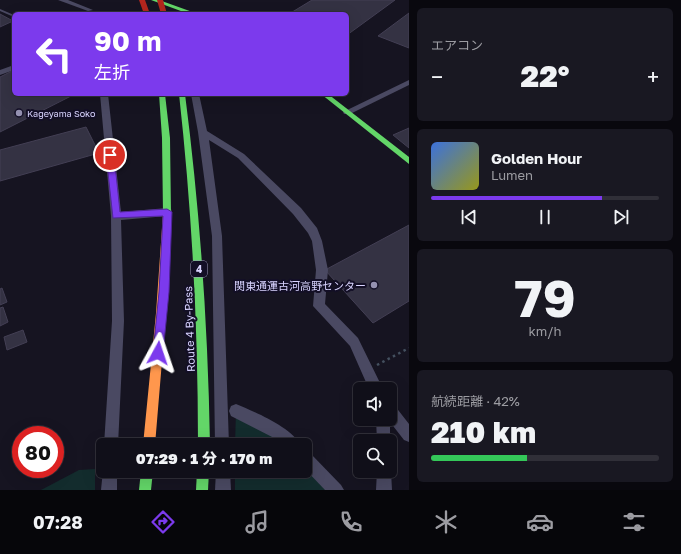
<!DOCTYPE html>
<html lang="ja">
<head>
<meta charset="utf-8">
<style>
	:root { --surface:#100f19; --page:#191822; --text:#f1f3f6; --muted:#9c9ca2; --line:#302f38; --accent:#7c3aed }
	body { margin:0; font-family:"Golos Text","Noto Sans JP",sans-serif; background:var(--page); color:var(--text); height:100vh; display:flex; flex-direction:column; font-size:15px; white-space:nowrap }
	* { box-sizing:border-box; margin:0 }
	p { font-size:13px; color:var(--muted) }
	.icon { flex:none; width:22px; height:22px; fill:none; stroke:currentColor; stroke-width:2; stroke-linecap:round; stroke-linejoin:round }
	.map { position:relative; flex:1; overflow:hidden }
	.panel { display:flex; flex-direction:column; gap:8px; padding:8px; background:#09080e; width:272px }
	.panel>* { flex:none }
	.guide { position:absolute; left:12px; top:12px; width:337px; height:84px; border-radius:6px; box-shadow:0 4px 16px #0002,0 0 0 1px var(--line); background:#7c3aed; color:#fff; overflow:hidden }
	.controls { position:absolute; left:353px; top:382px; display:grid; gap:8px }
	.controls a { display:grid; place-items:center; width:44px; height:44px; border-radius:6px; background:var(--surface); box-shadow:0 4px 16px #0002,0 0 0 1px var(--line); font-size:20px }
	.speed { position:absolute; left:12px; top:426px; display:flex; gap:8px; font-size:20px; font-weight:700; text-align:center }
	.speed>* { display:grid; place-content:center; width:52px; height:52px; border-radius:50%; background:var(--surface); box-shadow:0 4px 16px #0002,0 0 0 1px var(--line); line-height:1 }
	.speed .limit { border:6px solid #d22; background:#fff; color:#111 }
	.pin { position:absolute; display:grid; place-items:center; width:34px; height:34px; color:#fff; margin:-17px; border:2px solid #fff; border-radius:50%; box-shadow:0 1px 4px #0007 }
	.me { position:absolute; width:44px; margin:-22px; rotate:5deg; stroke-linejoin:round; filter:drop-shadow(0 0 3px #0008) }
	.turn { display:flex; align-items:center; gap:14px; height:84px; padding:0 16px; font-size:18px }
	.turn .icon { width:52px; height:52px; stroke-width:2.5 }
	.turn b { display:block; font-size:28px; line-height:34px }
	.big { font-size:30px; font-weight:800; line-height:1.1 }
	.panel .card { flex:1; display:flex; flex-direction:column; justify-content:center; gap:6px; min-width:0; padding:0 14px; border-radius:6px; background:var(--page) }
	.panel .dial { align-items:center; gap:0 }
	.dial b { font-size:52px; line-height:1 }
	.song { display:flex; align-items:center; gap:12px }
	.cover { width:48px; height:48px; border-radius:6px; background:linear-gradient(135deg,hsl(220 70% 55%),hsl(60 70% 35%)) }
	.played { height:4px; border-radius:2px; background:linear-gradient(90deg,var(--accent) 75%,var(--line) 75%) }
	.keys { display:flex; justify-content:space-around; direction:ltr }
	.heat { display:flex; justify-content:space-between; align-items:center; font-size:22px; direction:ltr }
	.charge { height:6px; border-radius:3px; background:linear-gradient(90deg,#34c759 42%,var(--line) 0) }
	.trip { position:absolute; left:96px; top:438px; width:216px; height:40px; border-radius:6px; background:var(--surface); box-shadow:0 4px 16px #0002,0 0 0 1px var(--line); font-weight:800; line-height:40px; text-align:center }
	.menu { display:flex; height:64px; justify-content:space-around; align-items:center; background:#06060a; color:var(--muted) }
	.menu .icon { width:28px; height:28px }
	.menu .selected { color:var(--accent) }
	.menu b { font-size:18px; color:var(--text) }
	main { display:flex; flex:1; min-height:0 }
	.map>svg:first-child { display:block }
	.green { fill:#132c2d }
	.building { fill:#343243; stroke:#433f54 }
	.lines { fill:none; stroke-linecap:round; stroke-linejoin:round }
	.path { stroke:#44505f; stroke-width:2.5; stroke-dasharray:2.5 3.5; stroke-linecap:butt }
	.lane { fill:#4a4962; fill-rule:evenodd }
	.street { fill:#4a4962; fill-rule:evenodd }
	.fast { fill:#63d668; fill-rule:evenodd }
	.slow { fill:#ff974d; fill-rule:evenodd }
	.jam { fill:#b3261e; fill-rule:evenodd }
	.route { fill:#7c3aed; stroke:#51269a }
	.poi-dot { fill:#9591b1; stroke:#130f26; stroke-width:1.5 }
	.labels { text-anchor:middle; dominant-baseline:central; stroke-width:4; stroke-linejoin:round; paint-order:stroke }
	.far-poi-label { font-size:9px; fill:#d9d4ff; stroke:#130f26; text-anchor:start }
	.shield { fill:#130f26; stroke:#9e99be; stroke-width:1 }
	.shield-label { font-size:10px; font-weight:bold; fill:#d9d4ff }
	.poi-label { font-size:11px; fill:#d9d4ff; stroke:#130f26; text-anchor:end }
	.street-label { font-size:11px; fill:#d9d4ff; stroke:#130f26 }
</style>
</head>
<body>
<main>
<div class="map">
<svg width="409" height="490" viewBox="0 0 409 490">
	<rect width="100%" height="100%" fill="#161421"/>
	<g class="green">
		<polygon points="236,411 293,445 235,445"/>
		<polygon points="305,458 336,490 235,490 235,471 305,471"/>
		<polygon points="95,469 95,490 41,490 79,470"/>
	</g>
	<g class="building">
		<polygon points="312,0 395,0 347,35 347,14 289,14"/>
		<polygon points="409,13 409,48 378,36"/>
		<polygon points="0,14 13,21 0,27"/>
		<polygon points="14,70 14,94 75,94 0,132 0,77"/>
		<polygon points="86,127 99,153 0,181 0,150"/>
		<polygon points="409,128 409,148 393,135"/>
		<polygon points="409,225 409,301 373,323 325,270"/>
		<polygon points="2,288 7,302 0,305 0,289"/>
		<polygon points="3,307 8,322 0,326 0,308"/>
		<polygon points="23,330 27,342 7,350 4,337"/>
	</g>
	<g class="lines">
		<polyline class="path" points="377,365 409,348"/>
		<polygon class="lane" points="0,9 14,15 14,17 0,11"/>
		<g class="street">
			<polygon points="58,0 68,0 93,10 88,11"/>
			<polygon points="14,65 14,70 0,75 0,70"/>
			<polygon points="409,80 409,85 350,114 344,114 343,112"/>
			<polygon points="100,94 108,94 121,212 167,208 171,209 172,212 171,215 167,216 121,220 124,321 118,445 104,445 112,321 111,216"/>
			<polygon points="191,94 199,94 207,131 244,154 301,208 317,228 322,241 328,270 325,304 358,338 383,389 369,389 350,346 313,306 316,270 312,241 308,233 293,214 238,158 209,140 222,236 229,445 215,445 212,236 198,132"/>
			<path d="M236,404c17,7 57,24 64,41h-17l-5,-5 -47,-24 -2,-5 2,-5z"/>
			<polygon points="390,404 395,406 409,424 409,442 404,440 390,422 390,444 390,441 377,441 376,419 390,419"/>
			<polygon points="305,451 310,453 341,485 344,490 325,490 305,469"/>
			<polygon points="390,467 391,471 392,490 376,490 377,471 390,471"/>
			<polygon points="103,470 117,471 117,490 101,490"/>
			<polygon points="216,471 230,471 231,490 215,490"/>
		</g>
		<g class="fast">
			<polygon points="151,0 159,0 198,14 189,14"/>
			<polygon points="159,94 165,94 170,138 171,214 167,217 163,214 162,138"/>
			<path d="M179,94h6c15,117 23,233 25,351h-12c0,-118 -6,-234 -19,-351z"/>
			<polygon points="321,94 328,94 409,157 409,164"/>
			<polygon points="141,471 153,471 151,490 139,490"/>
			<polygon points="197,471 209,471 208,490 196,490"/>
		</g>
		<polygon class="slow" points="167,211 171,214 166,313 155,445 143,445 156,313 163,214"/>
		<g class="jam">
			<polygon points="139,0 145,0 150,14 144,14"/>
			<polygon points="157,0 163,0 167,14 161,14"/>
		</g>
	</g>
	<polygon class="route" points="110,152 114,155 120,212 167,209 172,212 169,292 163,353 162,357 158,358 154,357 153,353 159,292 163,216 113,218 106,155"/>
	<g class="poi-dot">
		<circle cx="19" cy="113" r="4"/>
		<circle cx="374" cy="285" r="4"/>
	</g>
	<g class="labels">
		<g class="far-poi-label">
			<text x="27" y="113">Kageyama Soko</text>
		</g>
		<rect class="shield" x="191" y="261" width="16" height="16" rx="3"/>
		<g class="shield-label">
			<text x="199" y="269">4</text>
		</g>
		<g class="poi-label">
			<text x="366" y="285">関東通運古河高野センター</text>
		</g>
		<g class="street-label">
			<text transform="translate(189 329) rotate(-92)">Route 4 By-Pass</text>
		</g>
	</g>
</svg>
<div class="controls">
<a><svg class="icon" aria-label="sound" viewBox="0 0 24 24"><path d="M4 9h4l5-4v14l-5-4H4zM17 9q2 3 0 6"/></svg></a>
<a><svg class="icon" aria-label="search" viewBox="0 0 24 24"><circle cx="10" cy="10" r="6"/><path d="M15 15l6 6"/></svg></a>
</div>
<div class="speed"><div class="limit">80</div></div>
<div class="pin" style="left:110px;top:155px;background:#d93025"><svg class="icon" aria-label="arrive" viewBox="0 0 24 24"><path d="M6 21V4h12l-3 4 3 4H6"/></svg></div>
<svg class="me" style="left:158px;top:353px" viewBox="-20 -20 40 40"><path d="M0-17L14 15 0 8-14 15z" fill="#7c3aed" stroke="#fff" stroke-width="4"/></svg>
<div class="trip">07:29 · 1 分 · 170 m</div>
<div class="guide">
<div class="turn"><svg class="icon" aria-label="left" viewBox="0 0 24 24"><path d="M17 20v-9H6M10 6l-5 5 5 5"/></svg><div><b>90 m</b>左折</div></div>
</div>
</div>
<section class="panel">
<div class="card"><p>エアコン</p>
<div class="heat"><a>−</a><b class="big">22°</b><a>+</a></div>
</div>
<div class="card">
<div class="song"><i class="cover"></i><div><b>Golden Hour</b><p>Lumen</p></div></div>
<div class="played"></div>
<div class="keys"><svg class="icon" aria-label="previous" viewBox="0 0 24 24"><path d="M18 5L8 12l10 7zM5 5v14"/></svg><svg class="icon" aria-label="pause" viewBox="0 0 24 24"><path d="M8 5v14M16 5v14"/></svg><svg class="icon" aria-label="next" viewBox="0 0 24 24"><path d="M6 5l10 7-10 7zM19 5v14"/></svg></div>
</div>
<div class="card dial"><b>79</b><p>km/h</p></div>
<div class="card"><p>航続距離 · 42%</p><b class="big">210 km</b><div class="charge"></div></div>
</section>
</main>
<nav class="menu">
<b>07:28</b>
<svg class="icon selected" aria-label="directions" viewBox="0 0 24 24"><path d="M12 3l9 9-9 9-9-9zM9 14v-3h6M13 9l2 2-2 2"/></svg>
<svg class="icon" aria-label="music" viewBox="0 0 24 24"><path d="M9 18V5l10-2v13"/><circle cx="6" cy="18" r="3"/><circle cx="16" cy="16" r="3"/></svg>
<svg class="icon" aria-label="phone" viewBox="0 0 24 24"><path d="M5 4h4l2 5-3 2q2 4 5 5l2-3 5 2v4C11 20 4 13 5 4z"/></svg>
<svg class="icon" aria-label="climate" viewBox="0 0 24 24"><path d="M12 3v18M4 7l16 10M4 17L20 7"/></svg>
<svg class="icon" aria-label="car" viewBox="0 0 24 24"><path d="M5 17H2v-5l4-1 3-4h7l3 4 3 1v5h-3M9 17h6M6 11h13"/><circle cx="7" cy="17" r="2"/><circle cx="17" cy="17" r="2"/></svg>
<svg class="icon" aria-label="filters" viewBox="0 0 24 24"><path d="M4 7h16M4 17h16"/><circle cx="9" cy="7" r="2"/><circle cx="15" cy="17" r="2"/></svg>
</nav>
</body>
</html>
